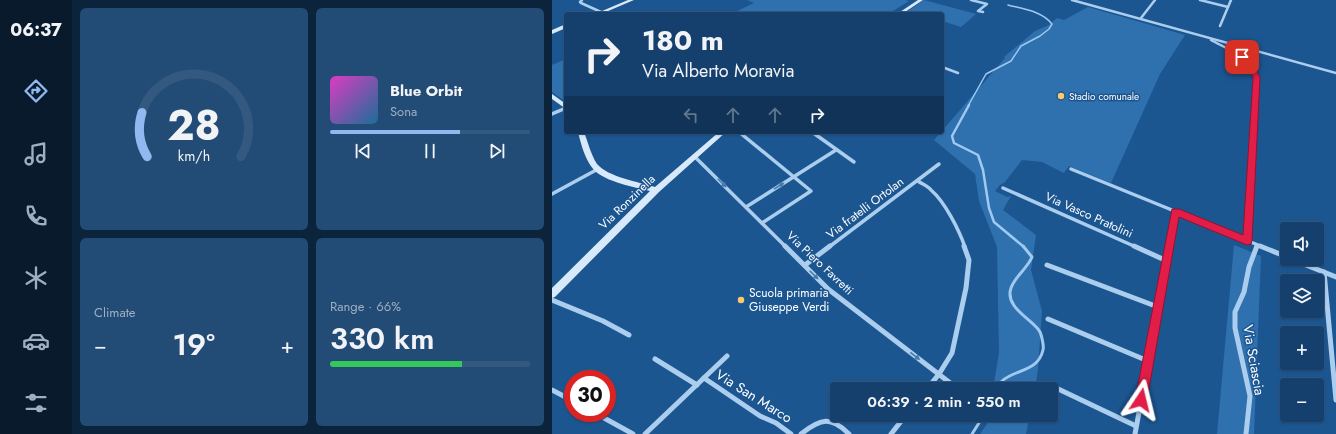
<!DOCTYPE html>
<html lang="en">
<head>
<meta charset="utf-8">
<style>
	:root { --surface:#15406d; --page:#224b75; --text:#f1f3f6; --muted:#9dafc2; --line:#345980; --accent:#90b9f0 }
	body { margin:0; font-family:Jost,sans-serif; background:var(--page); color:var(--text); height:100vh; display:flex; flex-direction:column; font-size:15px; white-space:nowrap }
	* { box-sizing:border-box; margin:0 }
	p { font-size:13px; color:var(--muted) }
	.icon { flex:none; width:22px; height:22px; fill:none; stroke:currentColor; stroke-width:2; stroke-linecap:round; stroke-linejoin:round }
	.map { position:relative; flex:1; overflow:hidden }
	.drawer { display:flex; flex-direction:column; gap:8px; padding:8px; background:#0c233c; width:480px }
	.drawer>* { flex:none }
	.top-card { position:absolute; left:12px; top:12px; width:380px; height:122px; border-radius:4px; box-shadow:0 1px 3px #0004,0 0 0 1px var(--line); background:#15406d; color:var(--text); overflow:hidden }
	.controls { position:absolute; left:728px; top:222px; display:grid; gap:8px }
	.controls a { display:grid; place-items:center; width:44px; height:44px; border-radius:4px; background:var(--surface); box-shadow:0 1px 3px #0004,0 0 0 1px var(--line); font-size:20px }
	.speed { position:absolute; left:12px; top:370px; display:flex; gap:8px; font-size:20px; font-weight:700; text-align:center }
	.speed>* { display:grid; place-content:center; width:52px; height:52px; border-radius:50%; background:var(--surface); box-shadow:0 1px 3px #0004,0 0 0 1px var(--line); line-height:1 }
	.speed .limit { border:6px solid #d22; background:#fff; color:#111 }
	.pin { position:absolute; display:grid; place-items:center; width:34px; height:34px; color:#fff; margin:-17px; border-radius:8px; box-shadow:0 2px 6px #0006 }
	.me { position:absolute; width:44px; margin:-22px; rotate:10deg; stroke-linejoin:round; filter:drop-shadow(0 0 3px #0008) }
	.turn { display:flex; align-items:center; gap:14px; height:84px; padding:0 12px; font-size:18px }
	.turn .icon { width:52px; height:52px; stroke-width:2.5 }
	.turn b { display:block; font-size:28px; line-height:34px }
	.lanes { display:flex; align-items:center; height:38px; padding:0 12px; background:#0003; justify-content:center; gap:20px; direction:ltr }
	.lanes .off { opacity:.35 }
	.big { font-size:30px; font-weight:600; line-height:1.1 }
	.drawer .tile { flex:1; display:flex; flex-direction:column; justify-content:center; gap:6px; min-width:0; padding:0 14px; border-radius:6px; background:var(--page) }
	.drawer .dial { align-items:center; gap:0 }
	.dial svg { height:104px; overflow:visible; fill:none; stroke:var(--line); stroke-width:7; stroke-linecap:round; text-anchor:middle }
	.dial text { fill:var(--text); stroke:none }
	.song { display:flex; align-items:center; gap:12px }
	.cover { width:48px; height:48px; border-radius:6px; background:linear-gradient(135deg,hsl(310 70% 55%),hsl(200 70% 35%)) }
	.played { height:4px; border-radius:2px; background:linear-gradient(90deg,var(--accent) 65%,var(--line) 65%) }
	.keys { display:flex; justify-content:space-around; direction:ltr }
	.heat { display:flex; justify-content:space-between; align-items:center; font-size:22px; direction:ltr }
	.charge { height:6px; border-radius:3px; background:linear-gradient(90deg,#34c759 66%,var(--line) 0) }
	.drawer .tiles { flex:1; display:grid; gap:8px; grid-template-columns:repeat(2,1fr) }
	.trip { position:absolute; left:278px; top:382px; width:228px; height:40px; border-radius:4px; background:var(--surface); box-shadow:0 1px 3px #0004,0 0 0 1px var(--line); font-weight:600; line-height:40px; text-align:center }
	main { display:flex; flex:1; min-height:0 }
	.menu { display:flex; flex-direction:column; width:72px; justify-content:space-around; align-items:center; background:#081a2c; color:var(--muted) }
	.menu .icon { width:28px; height:28px }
	.menu .on { color:var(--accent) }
	.menu b { font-size:18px; color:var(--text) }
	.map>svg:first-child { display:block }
	.green { fill:#2f70ae }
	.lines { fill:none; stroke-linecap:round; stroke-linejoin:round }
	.stream-far2 { stroke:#9fc9f0; stroke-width:1.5 }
	.stream-far1 { stroke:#9fc9f0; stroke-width:2.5 }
	.stream { stroke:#9fc9f0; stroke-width:3 }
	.street-far2 { stroke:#abcdee; stroke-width:2.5 }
	.street-far1 { stroke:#abcdee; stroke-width:3.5 }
	.street { stroke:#abcdee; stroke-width:5 }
	.secondary { fill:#d8e9fa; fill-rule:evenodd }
	.oneway { fill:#477aad }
	.route { fill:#e11d48; stroke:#92132f }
	.poi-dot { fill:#feca69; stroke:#1c5691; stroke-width:1.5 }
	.labels { text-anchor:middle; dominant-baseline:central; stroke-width:3; stroke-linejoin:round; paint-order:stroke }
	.far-poi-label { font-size:10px; fill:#fff; stroke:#1c5691; text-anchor:start }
	.street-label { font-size:12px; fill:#fff; stroke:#1c5691 }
	.poi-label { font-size:12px; fill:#fff; stroke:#1c5691; text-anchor:start }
	.near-street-label { font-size:14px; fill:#fff; stroke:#1c5691 }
</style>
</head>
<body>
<main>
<nav class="menu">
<b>06:37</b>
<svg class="icon on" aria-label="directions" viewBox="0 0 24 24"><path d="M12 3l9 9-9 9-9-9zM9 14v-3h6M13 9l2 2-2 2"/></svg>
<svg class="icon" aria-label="music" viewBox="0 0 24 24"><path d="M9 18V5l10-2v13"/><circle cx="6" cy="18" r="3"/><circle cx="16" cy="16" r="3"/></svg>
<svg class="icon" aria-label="phone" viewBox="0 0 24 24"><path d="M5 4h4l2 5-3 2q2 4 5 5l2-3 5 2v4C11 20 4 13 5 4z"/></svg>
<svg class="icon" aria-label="climate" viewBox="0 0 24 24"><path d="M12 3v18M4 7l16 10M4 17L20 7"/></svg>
<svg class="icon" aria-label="car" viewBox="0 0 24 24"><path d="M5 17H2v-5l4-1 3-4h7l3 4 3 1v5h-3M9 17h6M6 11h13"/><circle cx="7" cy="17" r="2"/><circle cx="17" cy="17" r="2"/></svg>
<svg class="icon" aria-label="filters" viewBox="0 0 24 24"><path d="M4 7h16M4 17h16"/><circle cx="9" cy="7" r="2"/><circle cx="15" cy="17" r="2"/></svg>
</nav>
<section class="drawer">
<div class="tiles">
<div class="tile dial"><svg viewBox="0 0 100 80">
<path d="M14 69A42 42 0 1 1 86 69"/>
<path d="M14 69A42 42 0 0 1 10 35" stroke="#90b9f0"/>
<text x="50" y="56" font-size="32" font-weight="700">28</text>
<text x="50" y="72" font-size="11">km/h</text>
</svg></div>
<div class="tile">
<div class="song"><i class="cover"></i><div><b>Blue Orbit</b><p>Sona</p></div></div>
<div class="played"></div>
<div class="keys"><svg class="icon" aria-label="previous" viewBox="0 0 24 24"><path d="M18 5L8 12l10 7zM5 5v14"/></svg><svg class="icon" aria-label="pause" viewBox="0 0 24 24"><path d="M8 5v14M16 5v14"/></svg><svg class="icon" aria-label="next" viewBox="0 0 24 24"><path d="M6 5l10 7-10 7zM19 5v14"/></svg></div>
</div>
<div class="tile"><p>Climate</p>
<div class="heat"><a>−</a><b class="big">19°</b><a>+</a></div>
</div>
<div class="tile"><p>Range · 66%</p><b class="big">330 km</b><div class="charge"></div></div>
</div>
</section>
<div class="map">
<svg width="784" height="434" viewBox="0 0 784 434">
	<rect width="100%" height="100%" fill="#1c5691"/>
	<g class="green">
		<polygon points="195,0 354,0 357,1 336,14 179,14 202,3"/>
		<polygon points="372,0 424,14 409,27 390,21 390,14 366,14 356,11"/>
		<polygon points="536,7 633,35 608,74 559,183 517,166 512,173 490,162 470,160 453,182 448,185 443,191 455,197 459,196 451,210 484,235 479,270 490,311 486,369 483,389 441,389 447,353 445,247 427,201 423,174 382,140 453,58 452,57 483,31 497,25 505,18 512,20"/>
		<polygon points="14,59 14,102 0,92 0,65"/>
		<polygon points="682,245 709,256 702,434 665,434"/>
		<polygon points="437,415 478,415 474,434 428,434 435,424"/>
	</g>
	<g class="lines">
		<path class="stream-far2" d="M416,106l18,-32 25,-13 10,-15 19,-10 9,-7 3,-5c-10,-13 -29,-15 -44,-19"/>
		<polyline class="stream-far1" points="417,105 400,136 402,143 426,155 431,170 437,208 442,222 472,247"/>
		<g class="stream">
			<path d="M446,389c1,-2 2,-6 4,-8 13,-12 36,-9 41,-31 1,-3 -1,-14 -3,-18 -6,-12 -36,-24 -29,-44 4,-12 16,-19 21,-31l-9,-11"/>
			<polyline points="420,434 432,415"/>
		</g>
		<g class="street-far2">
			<polyline points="30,0 28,2 29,3 49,12"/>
			<polyline points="419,0 435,4 426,11 431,12"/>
			<polyline points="520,0 784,73"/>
			<polyline points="648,0 676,7"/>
			<polyline points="589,18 603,0"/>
			<polyline points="668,26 679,0"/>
			<path d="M659,40c16,9 42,18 45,38 1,8 -1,19 -2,28"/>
			<polyline points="390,67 406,73"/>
		</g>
		<g class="street-far1">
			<polyline points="0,114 14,108"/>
			<polyline points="187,132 259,191 210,223"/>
			<polyline points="260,132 302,162"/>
			<polyline points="142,156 234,247"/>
			<polyline points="519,169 711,247"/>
			<path d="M366,181c4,3 10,5 13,9 14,12 28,40 34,57"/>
			<polyline points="451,188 584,247"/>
			<polyline points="0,194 46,169"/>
			<polyline points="194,207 284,150"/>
			<polyline points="695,241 702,105"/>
			<polyline points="277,247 387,164"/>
			<polyline points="617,247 624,211"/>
			<polyline points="704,247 705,245"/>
		</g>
		<g class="street">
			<polyline points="233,246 276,289 406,389"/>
			<polyline points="582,246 615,261"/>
			<polyline points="708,246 735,257"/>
			<polyline points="739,259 784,277"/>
			<polyline points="253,265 278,246"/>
			<polyline points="495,265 606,307"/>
			<polyline points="772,272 784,400"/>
			<polyline points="0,300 51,321 77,335"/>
			<polyline points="496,319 596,361"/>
			<polyline points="103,359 145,385"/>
			<polyline points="152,378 208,416 224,423 239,434"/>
			<polyline points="502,387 584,426"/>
			<polyline points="375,389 387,374 400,353 414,288 417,260 412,246"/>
			<polyline points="0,390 21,401"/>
			<polyline points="43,413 81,434"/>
			<polyline points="93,434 175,356"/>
			<path d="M249,434c20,-16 30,-18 48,0"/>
			<polyline points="339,434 354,415"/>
			<polyline points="583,434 618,246"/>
			<polyline points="694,434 698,396 683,328 683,312 692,292 697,267 705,246"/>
		</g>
		<g class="secondary">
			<polygon points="76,0 82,0 49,14 43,14"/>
			<polygon points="366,0 371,0 350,14 345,14"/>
			<polygon points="14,24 14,28 0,34 0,30"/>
			<polygon points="0,94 14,104 14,109 0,99"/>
			<path d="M26,132h6c4,10 7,23 13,32 11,13 42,18 58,23l64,-55h7l-67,60 -104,105 -3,1v-10l98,-97c-16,-4 -44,-9 -56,-21 -9,-10 -13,-26 -16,-38z"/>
		</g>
	</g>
	<defs><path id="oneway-solid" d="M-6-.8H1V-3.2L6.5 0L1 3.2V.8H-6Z"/></defs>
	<g class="oneway">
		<use href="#oneway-solid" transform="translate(170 183) rotate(45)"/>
		<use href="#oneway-solid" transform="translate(227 186) rotate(-32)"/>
		<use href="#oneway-solid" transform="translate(262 275) rotate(45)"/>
		<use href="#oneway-solid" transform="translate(363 356) rotate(38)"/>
	</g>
	<polygon class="route" points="687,56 692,56 702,64 708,78 700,241 699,244 695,245 627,217 595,400 593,404 589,406 585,404 583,400 620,209 627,209 691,235 701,78 697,67 687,58"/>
	<g class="poi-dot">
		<circle cx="509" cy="96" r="4"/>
		<circle cx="189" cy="300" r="4"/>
	</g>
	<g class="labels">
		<g class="far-poi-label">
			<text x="517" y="96">Stadio comunale</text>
		</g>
		<g class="street-label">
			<text transform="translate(75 202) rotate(-44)">Via Ronzinella</text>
			<text transform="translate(313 208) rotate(-37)">Via fratelli Ortolan</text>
			<text transform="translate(537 215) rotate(24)">Via Vasco Pratolini</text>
			<text transform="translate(268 263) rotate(43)">Via Piero Favretti</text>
		</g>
		<g class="poi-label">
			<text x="197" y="293">Scuola primaria<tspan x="197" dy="14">Giuseppe Verdi</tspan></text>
		</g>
		<g class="near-street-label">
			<text transform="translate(702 360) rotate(80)">Via Sciascia</text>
			<text transform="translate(202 396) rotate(32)">Via San Marco</text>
		</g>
	</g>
</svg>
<div class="controls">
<a><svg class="icon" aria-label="sound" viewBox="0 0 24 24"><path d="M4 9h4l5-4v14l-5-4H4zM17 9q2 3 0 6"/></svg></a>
<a><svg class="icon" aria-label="layers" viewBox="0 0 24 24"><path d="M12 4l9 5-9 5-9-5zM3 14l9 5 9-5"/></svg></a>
<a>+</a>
<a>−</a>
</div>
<div class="speed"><div class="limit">30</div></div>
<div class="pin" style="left:690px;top:57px;background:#d93025"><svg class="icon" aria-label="arrive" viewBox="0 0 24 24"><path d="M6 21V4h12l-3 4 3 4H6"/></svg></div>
<svg class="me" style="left:589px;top:400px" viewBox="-20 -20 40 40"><path d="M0-17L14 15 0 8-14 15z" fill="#e11d48" stroke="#fff" stroke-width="4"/></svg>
<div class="trip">06:39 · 2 min · 550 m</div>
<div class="top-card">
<div class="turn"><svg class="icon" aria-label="right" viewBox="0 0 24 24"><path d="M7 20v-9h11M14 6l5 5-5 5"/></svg><div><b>180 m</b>Via Alberto Moravia</div></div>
<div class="lanes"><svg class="icon off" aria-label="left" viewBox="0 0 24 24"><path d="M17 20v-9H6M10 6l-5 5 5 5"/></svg><svg class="icon off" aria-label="ahead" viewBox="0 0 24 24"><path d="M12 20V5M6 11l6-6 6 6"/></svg><svg class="icon off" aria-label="ahead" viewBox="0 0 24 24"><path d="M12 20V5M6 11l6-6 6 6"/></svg><svg class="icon" aria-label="right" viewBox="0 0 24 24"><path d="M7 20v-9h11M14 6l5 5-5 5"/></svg></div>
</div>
</div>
</main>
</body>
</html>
